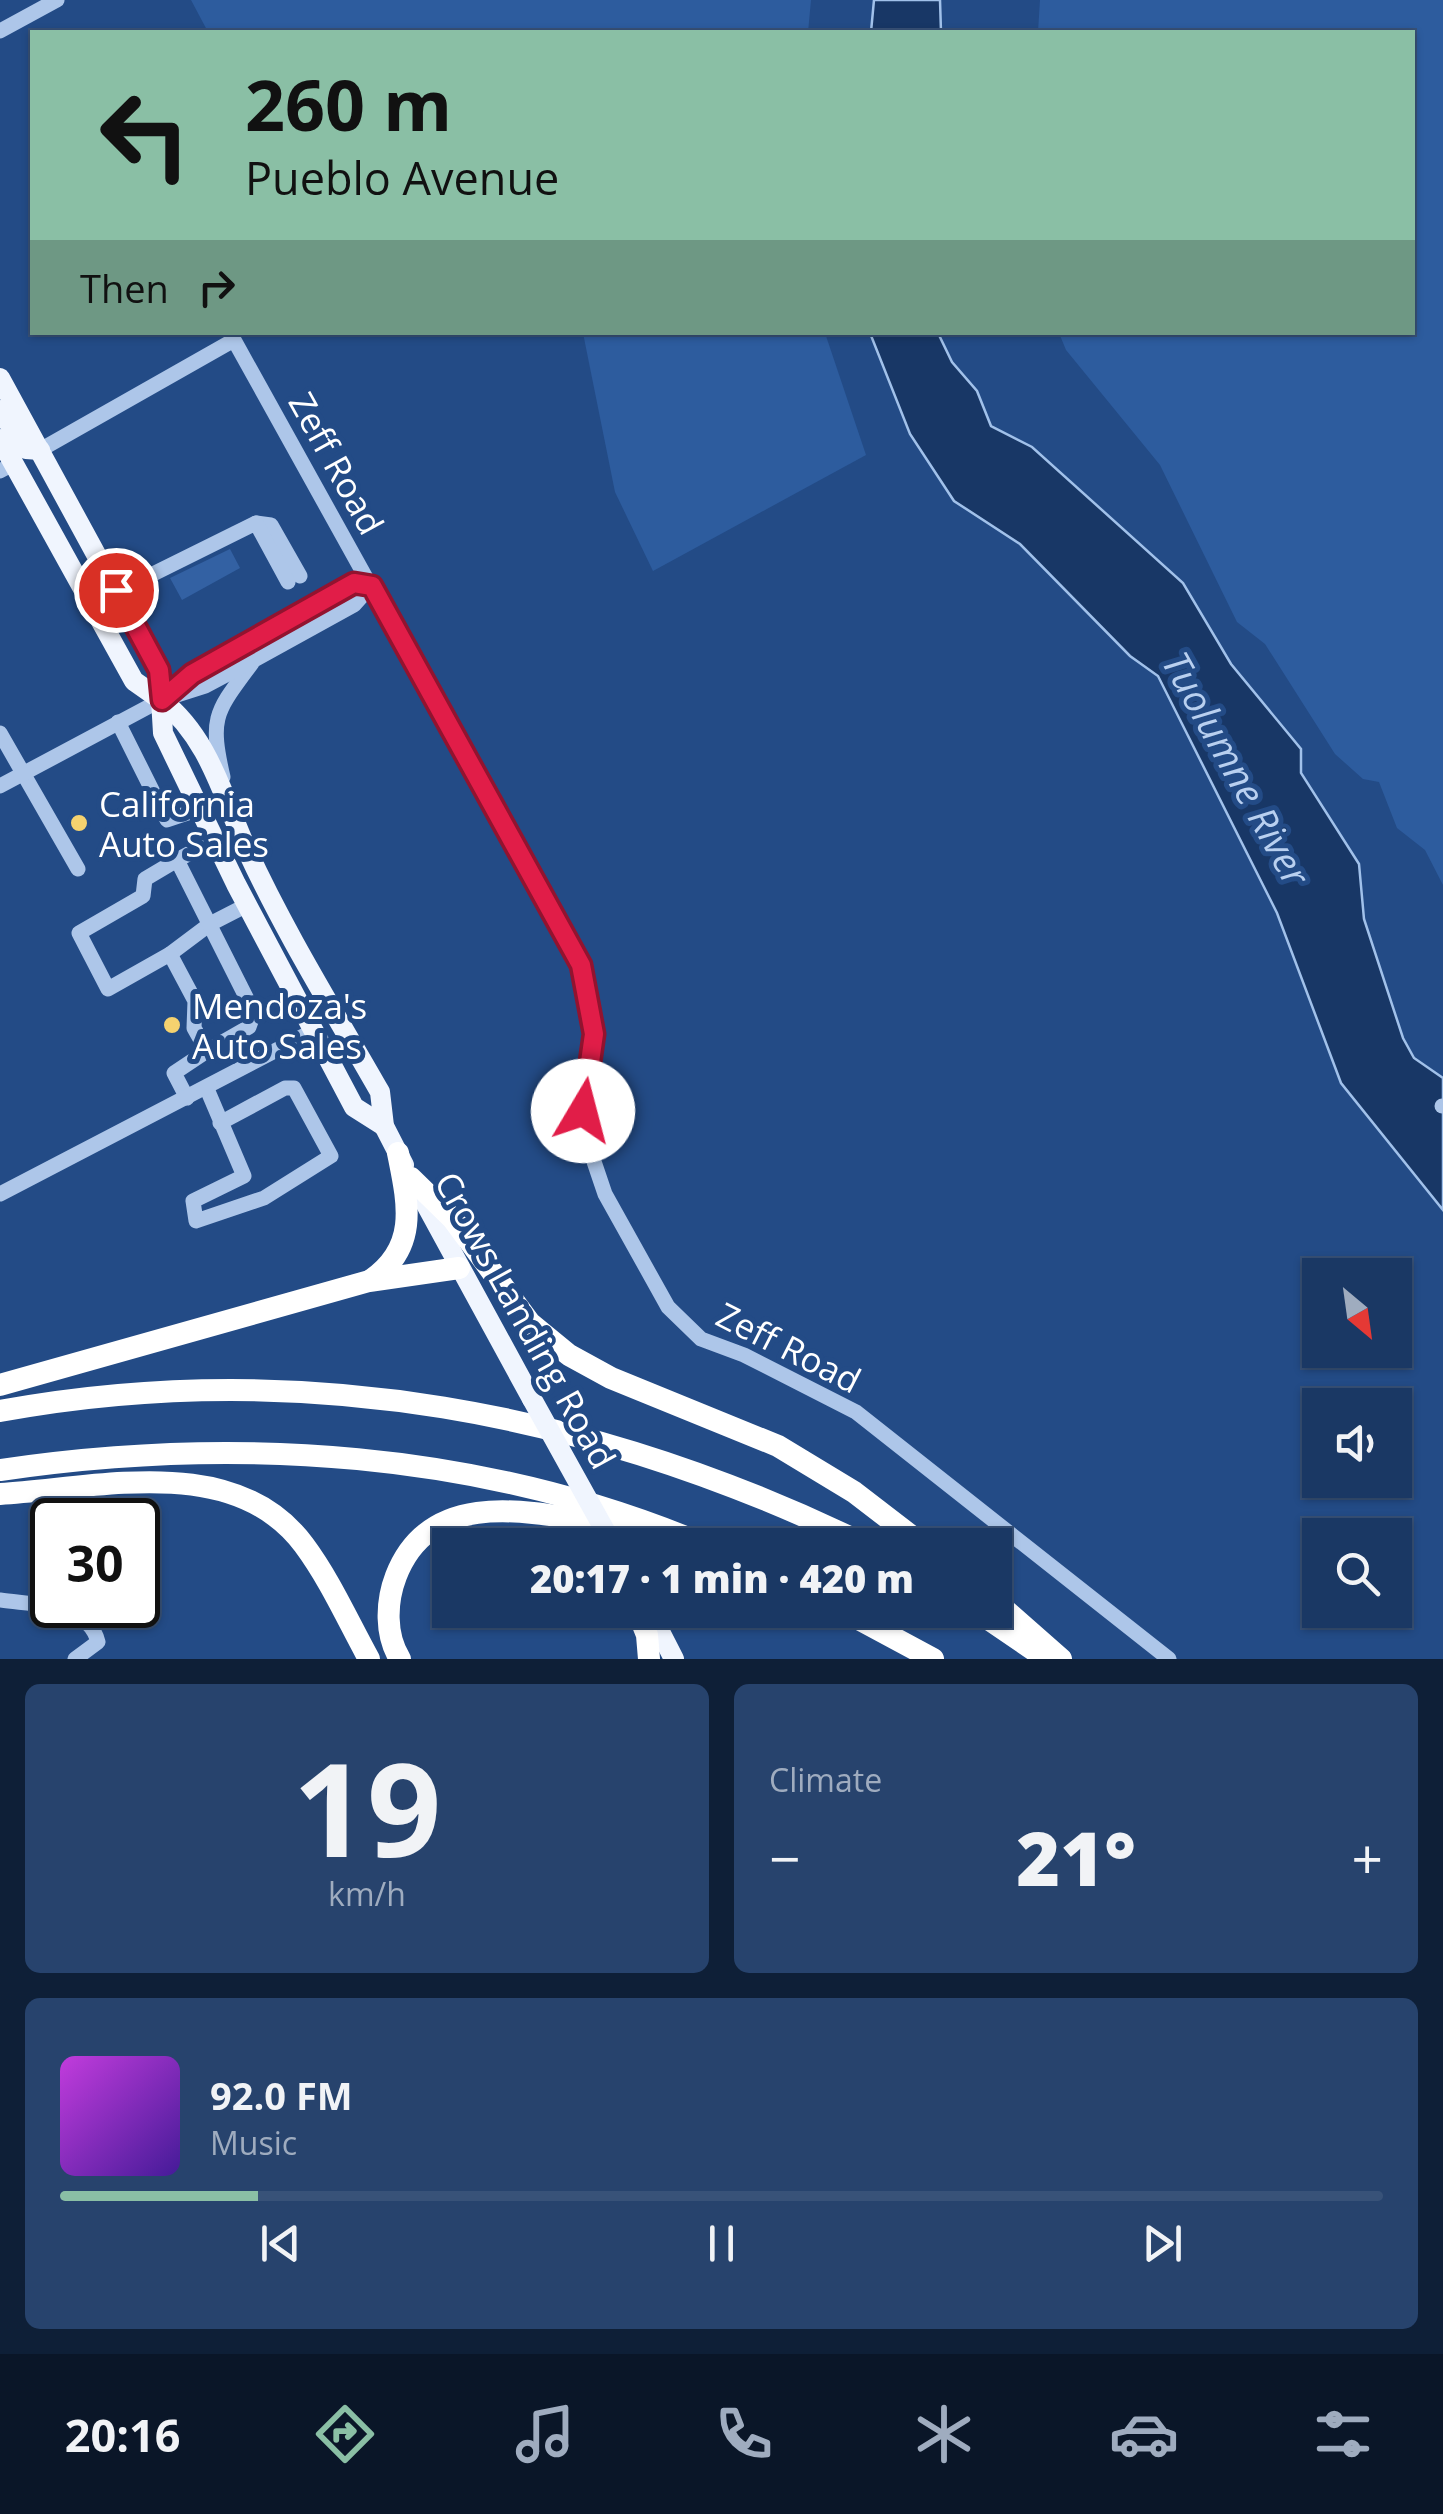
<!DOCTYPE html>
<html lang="en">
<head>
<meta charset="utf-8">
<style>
	:root { --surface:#1a3864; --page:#27436d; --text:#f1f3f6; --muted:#9facbf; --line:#385278; --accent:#8abfa5 }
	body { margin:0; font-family:"Open Sans",sans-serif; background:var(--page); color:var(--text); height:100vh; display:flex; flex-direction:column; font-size:38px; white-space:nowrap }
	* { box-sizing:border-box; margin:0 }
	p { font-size:32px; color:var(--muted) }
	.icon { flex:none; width:55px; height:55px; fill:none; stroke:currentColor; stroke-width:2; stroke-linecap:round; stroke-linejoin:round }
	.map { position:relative; height:1659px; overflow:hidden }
	.panel { display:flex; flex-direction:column; gap:25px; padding:25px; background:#0e1f37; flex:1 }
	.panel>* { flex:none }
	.hud { position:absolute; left:30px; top:30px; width:1385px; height:305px; border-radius:0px; box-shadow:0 2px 8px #0004,0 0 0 2px var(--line); background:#8abfa5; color:#111; overflow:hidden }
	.needle { width:65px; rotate:151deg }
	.fabs { position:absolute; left:1302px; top:1258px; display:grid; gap:20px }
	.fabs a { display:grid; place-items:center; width:110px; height:110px; border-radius:0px; background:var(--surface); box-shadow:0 2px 8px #0004,0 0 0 2px var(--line); font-size:50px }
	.speed { position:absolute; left:30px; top:1498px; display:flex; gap:20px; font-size:50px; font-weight:700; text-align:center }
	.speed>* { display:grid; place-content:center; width:130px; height:130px; border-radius:50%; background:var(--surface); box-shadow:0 2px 8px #0004,0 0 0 2px var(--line); line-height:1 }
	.speed .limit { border:5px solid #111; border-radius:15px; background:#fff; color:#111 }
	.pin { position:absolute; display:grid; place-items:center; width:85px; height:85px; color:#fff; margin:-42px; border:5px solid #fff; border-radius:50%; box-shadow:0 2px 10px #0007 }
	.me { position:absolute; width:110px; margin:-55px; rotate:8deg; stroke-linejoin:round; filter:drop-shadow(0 0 8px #0008) }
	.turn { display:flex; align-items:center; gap:35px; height:210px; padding:0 50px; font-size:45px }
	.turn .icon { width:130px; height:130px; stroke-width:2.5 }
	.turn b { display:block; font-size:70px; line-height:85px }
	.then { display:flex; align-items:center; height:95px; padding:0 50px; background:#0003; gap:20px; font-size:38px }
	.big { font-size:75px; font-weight:800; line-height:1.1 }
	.panel .widget { flex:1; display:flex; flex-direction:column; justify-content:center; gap:15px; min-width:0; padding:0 35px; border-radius:15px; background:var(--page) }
	.panel .dial { align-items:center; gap:0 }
	.dial b { font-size:130px; line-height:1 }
	.song { display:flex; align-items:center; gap:30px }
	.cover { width:120px; height:120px; border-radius:15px; background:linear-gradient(135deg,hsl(290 70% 55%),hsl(260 70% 35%)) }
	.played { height:10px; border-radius:5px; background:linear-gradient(90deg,var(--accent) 15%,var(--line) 15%) }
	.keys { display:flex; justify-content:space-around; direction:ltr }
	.heat { display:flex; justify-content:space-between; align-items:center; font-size:55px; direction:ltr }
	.panel .tiles { flex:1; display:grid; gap:25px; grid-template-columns:1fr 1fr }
	.widget:last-child { grid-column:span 2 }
	.trip { position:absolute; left:432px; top:1528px; width:580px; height:100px; border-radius:0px; background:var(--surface); box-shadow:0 2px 8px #0004,0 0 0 2px var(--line); font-weight:800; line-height:100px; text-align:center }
	.menu { display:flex; height:160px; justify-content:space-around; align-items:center; background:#0a1628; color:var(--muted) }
	.menu .icon { width:70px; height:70px }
	.menu .current { color:var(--accent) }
	.menu b { font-size:45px; color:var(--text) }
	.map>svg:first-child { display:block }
	.green { fill:#2d5c9e }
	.water { fill:#183766; stroke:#a1c1ea; stroke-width:2.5 }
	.building { fill:#3361a3 }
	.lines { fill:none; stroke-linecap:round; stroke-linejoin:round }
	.minor { stroke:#adc6e9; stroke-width:15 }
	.major { stroke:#f0f5fe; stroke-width:20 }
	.highway { stroke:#fff; stroke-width:22 }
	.major-bridge { stroke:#f0f5fe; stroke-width:20 }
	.route-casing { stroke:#92132f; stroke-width:25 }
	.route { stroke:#e11d48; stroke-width:18 }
	.poi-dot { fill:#f5d26f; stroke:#234b86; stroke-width:4 }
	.labels { text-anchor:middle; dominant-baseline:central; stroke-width:10; stroke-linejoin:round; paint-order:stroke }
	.street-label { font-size:35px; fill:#fff; stroke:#234b86 }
	.poi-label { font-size:35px; fill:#fff; stroke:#234b86; text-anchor:start }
	.water-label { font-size:38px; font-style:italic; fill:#b9d0f0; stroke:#234b86 }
</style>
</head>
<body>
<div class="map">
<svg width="1443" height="1659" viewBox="0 0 1443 1659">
	<rect width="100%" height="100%" fill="#234b86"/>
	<g class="green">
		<polygon points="191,0 811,0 808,32 208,32"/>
		<polygon points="1040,0 1443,0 1443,885 1425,850 1397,828 1379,782 1363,779 1335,754 1265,644 1237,622 1160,465 1066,350 1059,333 1412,332 1412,32 1038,32"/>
		<polygon points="583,333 825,333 866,455 653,571 615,492"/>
	</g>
	<g class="water">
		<polygon points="874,0 940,0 941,32 871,32"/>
		<polygon points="870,333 938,333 952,362 977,391 991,426 1032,447 1183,583 1231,664 1301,749 1301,773 1359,864 1364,919 1403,1038 1414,1058 1443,1078 1443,1210 1341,1083 1277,913 1158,676 1130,656 1020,544 954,501 910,434"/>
	</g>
	<polygon class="building" points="230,549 240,568 182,600 170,578"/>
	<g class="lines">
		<g class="minor">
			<polyline points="0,31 57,0"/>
			<polyline points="40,450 234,340 581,965 594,1033 583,1111 585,1135 605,1194 668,1307 701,1339 744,1355 856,1412 1169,1659"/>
			<polyline points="0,471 13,464"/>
			<polyline points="256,523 271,525 300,576"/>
			<polyline points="155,573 256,523 288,582"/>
			<polyline points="168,694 192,674 354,583 372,585"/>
			<polyline points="118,722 167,820 200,809"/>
			<polyline points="0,733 78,869"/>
			<path d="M223,777c-14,-61 -7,-65 29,-114"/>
			<polyline points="0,786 161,700 205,686 254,660 354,605 372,585"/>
			<polyline points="177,860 215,840"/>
			<polyline points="170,954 210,924 247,905"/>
			<polyline points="207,1089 244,1176 193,1201 196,1221 264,1198 331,1156 294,1088 285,1088 220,1123"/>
			<polyline points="187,1098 174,1073 207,1051 194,1028 195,1001 170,954 108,989 79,933 143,896 145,879 177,860 254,1013 249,1027 207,1051"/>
			<polyline points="1442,1106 1443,1106"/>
			<polyline points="0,1194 313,1031"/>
			<path d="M0,1600c33,5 88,2 98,42l-23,17"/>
		</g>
		<g class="major">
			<path d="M0,378l159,292 2,30c48,37 62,97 86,150 38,83 88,163 133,242l4,34 20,39"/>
			<polyline points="0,410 26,449 40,450"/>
			<polyline points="0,439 134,681 161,700 163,733 236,884 354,1107 384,1126"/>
			<polyline points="418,1190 532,1399"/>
			<polyline points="649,1610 674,1659"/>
		</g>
		<g class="highway">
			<polyline points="411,1178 453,1219 530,1323 569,1355 611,1378 778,1446 854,1492 923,1545"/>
			<path d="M371,1280c48,-33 37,-77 27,-127"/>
			<polyline points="0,1385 369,1281 459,1268"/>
			<path d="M0,1411c300,-55 594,1 866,134"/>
			<path d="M0,1470c236,-35 483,-19 705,75"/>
			<path d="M0,1494c99,-6 235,-42 304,51 26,35 44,76 65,114"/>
			<polyline points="995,1601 1061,1659"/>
			<polyline points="637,1610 647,1635 649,1659"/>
			<polyline points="842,1610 933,1659"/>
			<polyline points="975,1610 1044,1657"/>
			<path d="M400,1659c-15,-24 -14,-57 -4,-83 36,-93 143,-62 220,-50"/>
		</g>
		<polyline class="major-bridge" points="532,1399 613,1545"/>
	</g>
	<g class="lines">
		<g class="route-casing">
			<polyline id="route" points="116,590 159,670 162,700 192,674 354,583 372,586 581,965 594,1034 583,1111"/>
		</g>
		<use href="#route" class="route"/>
	</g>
	<g class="poi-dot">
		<circle cx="79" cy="823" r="10"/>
		<circle cx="172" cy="1025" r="10"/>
	</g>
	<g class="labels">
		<g class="street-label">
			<text transform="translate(337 463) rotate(61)">Zeff Road</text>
			<text transform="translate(526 1320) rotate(61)">Crows Landing Road</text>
			<text transform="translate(789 1347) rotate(27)">Zeff Road</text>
		</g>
		<g class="poi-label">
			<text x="99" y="803">California<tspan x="99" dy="40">Auto Sales</tspan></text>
			<text x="192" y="1005">Mendoza's<tspan x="192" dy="40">Auto Sales</tspan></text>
		</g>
		<g class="water-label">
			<text transform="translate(1237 768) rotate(61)">Tuolumne River</text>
		</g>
	</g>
</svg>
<div class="fabs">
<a><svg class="needle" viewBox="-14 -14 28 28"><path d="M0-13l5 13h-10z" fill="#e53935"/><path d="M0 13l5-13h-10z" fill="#9facbf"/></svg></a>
<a><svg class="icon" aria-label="sound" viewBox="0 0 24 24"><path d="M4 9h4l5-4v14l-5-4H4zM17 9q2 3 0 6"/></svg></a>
<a><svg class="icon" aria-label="search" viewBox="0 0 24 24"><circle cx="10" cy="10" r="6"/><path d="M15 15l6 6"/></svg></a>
</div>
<div class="speed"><div class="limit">30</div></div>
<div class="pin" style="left:116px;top:590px;background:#d93025"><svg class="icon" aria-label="arrive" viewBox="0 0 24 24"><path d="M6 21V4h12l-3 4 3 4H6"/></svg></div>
<svg class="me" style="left:583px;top:1111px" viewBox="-20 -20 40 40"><circle r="19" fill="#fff"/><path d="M0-13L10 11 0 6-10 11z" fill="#e11d48"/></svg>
<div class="trip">20:17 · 1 min · 420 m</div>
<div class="hud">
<div class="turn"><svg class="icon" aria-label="left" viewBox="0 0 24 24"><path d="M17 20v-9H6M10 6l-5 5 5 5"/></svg><div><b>260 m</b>Pueblo Avenue</div></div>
<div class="then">Then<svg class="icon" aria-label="right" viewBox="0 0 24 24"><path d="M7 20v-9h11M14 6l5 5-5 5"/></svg></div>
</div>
</div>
<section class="panel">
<div class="tiles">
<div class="widget dial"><b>19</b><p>km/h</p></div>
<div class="widget"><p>Climate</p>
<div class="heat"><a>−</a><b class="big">21°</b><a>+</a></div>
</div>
<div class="widget">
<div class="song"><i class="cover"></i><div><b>92.0 FM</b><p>Music</p></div></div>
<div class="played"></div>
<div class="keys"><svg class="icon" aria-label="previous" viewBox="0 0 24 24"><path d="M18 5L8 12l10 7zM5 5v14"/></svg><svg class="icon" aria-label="pause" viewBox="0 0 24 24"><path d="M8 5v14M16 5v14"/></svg><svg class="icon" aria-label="next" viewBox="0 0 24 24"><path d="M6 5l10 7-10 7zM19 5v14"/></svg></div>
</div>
</div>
</section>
<nav class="menu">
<b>20:16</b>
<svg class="icon current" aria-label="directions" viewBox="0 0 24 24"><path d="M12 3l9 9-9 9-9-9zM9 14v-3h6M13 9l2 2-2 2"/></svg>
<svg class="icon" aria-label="music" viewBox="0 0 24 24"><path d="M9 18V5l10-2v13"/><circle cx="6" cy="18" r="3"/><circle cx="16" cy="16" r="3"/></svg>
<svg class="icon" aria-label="phone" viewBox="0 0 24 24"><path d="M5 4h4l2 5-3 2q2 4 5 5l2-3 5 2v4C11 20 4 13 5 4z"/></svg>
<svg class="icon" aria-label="climate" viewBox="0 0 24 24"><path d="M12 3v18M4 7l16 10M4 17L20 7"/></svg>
<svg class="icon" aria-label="car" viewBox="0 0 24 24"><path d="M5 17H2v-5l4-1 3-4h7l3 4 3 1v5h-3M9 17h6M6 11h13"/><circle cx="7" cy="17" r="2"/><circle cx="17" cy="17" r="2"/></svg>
<svg class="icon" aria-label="filters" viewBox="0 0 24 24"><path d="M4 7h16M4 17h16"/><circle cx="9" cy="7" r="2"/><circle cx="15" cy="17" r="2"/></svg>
</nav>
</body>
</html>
